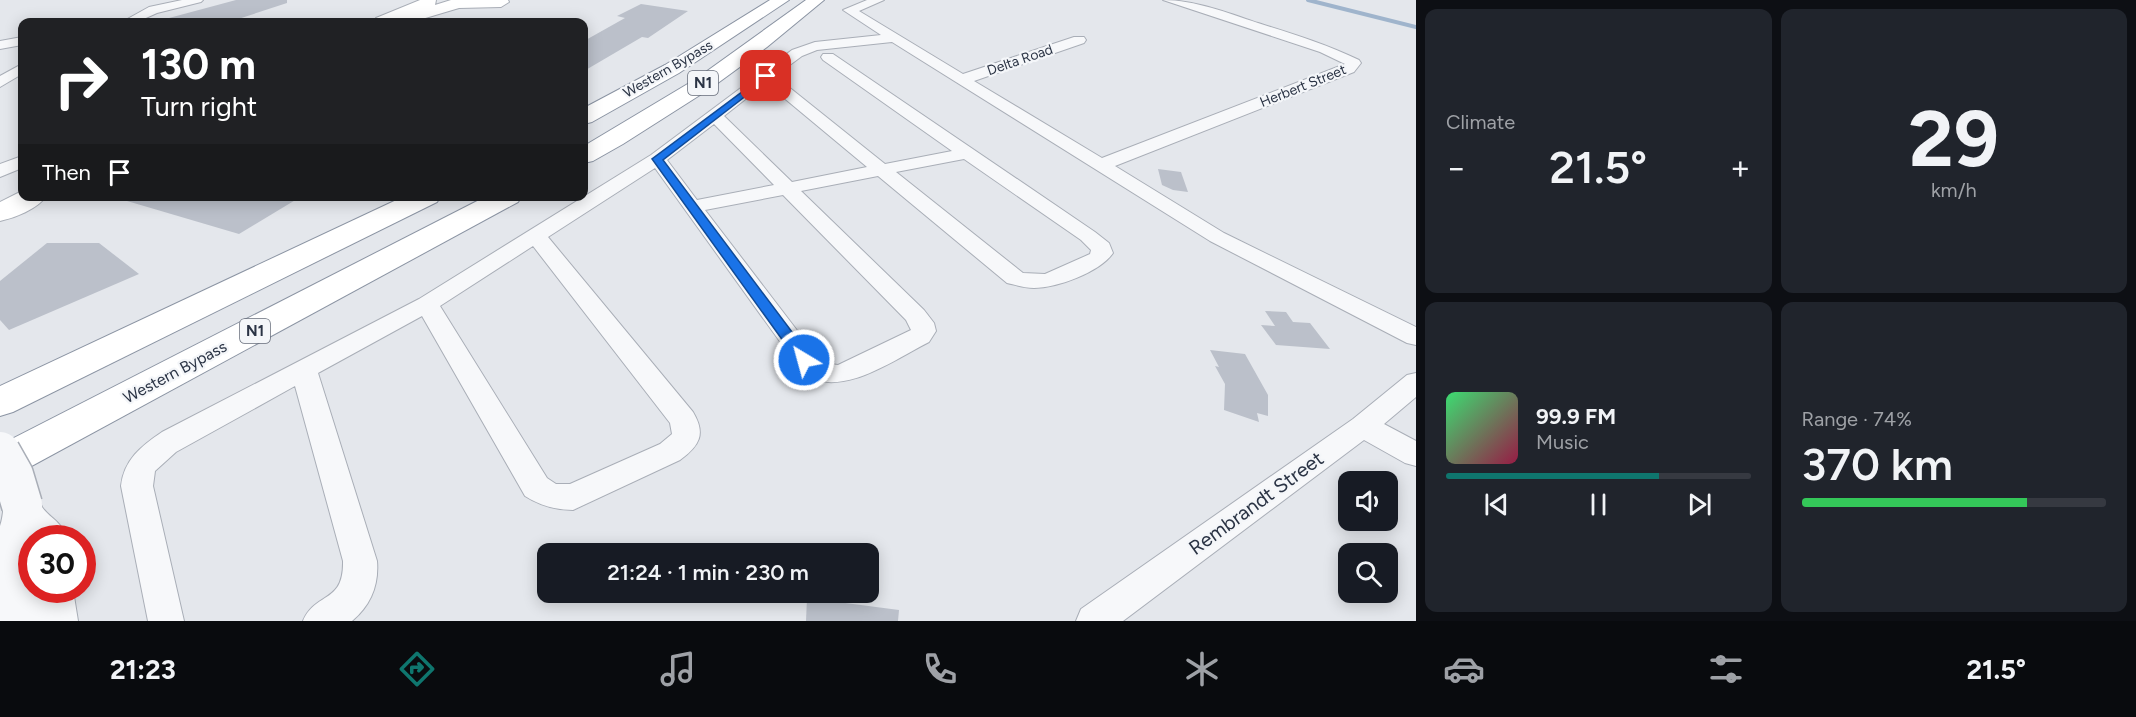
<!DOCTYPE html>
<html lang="en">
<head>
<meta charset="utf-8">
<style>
	:root { --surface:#171b24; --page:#20242c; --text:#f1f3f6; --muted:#9ea1a6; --line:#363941; --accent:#0f766e }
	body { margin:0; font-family:Figtree,sans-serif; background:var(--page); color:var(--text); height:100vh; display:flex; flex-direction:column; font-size:22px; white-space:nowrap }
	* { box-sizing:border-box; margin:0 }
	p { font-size:20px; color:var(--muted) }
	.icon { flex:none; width:33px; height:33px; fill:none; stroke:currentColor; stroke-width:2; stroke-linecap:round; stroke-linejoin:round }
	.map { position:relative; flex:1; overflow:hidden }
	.side { display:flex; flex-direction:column; gap:9px; padding:9px; background:#0d0f14; width:720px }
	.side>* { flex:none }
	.banner { position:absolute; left:18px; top:18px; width:570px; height:183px; border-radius:12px; box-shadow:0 3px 15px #0003; background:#202124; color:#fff; overflow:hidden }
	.fabs { position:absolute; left:1338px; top:471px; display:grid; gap:12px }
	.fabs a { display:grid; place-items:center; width:60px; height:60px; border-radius:12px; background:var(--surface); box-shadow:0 3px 15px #0003; font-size:30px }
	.speed { position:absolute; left:18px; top:525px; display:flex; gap:12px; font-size:30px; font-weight:700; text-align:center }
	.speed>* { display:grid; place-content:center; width:78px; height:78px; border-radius:50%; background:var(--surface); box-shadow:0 3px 15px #0003; line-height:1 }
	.speed .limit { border:9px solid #d22; background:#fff; color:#111 }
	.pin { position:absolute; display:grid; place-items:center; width:51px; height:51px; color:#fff; margin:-26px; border-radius:12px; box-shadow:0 3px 9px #0006 }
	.me { position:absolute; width:66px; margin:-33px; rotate:323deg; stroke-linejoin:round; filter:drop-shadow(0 0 4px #0008) }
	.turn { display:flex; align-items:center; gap:21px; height:126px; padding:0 24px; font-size:27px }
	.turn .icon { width:78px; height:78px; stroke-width:2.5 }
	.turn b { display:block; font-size:42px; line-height:51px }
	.then { display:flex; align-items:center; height:57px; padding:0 24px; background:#0003; gap:12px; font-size:22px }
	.big { font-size:45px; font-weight:600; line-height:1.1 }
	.side .tile { flex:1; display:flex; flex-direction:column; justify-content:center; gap:9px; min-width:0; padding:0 21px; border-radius:12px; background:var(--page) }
	.side .dial { align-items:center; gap:0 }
	.dial b { font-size:78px; line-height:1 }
	.song { display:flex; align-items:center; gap:18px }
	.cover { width:72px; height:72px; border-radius:9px; background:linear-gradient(135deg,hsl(140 70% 55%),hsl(340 70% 35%)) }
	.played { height:6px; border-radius:3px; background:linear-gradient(90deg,var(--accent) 70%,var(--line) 70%) }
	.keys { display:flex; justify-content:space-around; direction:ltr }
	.heat { display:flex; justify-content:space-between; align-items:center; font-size:33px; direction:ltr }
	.charge { height:9px; border-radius:4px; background:linear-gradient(90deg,#34c759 74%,var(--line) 0) }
	.side .tiles { flex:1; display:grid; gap:9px; grid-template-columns:repeat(2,1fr) }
	.trip { position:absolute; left:537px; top:543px; width:342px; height:60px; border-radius:12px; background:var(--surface); box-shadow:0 3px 15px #0003; font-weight:600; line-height:60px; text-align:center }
	.tabs { display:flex; height:96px; justify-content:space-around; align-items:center; background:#090b0e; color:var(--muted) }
	.tabs .icon { width:42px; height:42px }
	.tabs .active { color:var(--accent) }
	.tabs b { font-size:27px; color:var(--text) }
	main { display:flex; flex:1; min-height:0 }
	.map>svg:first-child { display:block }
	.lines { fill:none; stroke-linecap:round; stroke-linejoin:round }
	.stream { stroke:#9fb4cc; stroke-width:4 }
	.building { fill:#bbc0ca }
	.minor-casing { stroke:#a9aeb7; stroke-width:2 }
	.tertiary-casing { stroke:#a9aeb7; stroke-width:2 }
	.secondary-casing { stroke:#a9aeb7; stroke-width:2 }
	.motorway-casing { stroke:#8b94a3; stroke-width:2 }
	.minor { fill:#f7f8fa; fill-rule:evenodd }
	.tertiary { fill:#f7f8fa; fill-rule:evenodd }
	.secondary { fill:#fff; fill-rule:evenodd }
	.motorway { fill:#fff; fill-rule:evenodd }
	.tertiary-bridge-casing { stroke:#a9aeb7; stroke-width:43; stroke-linecap:butt }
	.tertiary-bridge { stroke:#f7f8fa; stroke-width:40 }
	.route { fill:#1a73e8; stroke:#114b97; stroke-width:1.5 }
	.labels { text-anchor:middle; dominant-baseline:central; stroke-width:4.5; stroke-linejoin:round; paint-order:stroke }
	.far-street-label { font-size:14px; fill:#2b3445; stroke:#f4f6f9 }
	.shield { fill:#f4f6f9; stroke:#676e7b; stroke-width:1.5 }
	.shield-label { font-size:15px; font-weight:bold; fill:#2b3445 }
	.street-label { font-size:16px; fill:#2b3445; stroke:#f4f6f9 }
	.near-street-label { font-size:20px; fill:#2b3445; stroke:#f4f6f9 }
</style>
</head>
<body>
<main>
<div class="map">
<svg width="1416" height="621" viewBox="0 0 1416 621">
	<rect width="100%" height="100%" fill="#e4e7ec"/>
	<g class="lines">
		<polyline class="stream" points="1308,0 1416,27"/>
	</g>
	<g class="building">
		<polygon points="236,0 287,0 287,3 229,22 170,22 169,18"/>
		<polygon points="641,4 688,11 648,38 642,37 584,71 584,41 625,18 617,16"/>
		<polygon points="1158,169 1181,172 1188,192 1173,190 1162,185"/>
		<polygon points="128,196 302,196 239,234 127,201"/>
		<polygon points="47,243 99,243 139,274 9,330 0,320 0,281"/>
		<polygon points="1265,311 1286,312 1293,322 1310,323 1330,349 1276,345 1261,325 1275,326"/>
		<polygon points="1210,350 1245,354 1268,395 1268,416 1257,413 1259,422 1224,410 1225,384 1215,366 1219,367"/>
		<polygon points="807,598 899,610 898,621 806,621"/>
	</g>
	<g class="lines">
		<g class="minor-casing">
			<g id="minor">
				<polygon points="182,0 203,0 201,2 157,13 137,22 122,22 149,7"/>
				<path d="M867,0h17l-25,11 104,63 111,-37h10l2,3 -2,3 -110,38 128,77 243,-94 -25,-12 -157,-52c32,0 65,13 95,23 35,11 68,21 101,37l2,3 -7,9 -239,94 109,67 192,94v18l-9,-2 -197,-102 -318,-199 -75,8 -15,6 -27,20 110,88 67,-13 -129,-91 -2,-3 2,-3h10l262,178 14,11 4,10c-13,19 -56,35 -79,35 -9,0 -18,-3 -27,-5l-129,-107 -77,15 123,119 10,13 2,8 -7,11c-36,18 -86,56 -125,33l-149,-207 -107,69 145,175c13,22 7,33 -13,48l-107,50c-17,0 -34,-5 -48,-14l-103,-180 -104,57 59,188c2,24 -6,44 -25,60h-49c13,-30 41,-17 40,-60l-48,-175 -119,66 -21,19 -2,15 31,135h-36l-27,-135c3,-26 20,-40 41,-54l257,-133 232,-144 141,-105 23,-8 66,-7 -38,-25zM766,83l101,84 -75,15 -68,-66zM714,124l60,61 -77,15 -30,-40zM964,159l117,81 10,10 -1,4 -45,20 -22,-1 -127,-101zM783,195l123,125 5,10 -73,35 -16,-2 -117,-153zM533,246l137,177 2,11 -12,10 -90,40h-14l-9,-6 -107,-172z"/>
				<polygon points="22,37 22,45 0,49 0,41"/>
				<polygon points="22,64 22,74 0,87 0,76"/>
				<polygon points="22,156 22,168 0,177 0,164"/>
				<polygon points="1416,373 1416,397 1384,424 1416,441 1416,466 1405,463 1364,440 1123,621 1076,621 1081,609 1353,419 1407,375"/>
			</g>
		</g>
		<g class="tertiary-casing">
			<path id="tertiary" d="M22,489l14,5c2,4 4,9 6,13 8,12 22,15 22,31h-32v52h41l5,31h-78v-95c4,-11 2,-21 8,-32z"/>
		</g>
		<g class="secondary-casing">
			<g id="secondary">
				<polygon points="420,0 436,0 435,5 451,0 508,0 509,2 501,7 459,8 412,22 405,18 395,22 373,22 376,18"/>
				<path d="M22,191v5h24c-8,13 -32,22 -46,25v-19z"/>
			</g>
		</g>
		<g class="motorway-casing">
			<g id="motorway">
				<polygon points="770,0 789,0 679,73 592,122 584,124 584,108 665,65"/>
				<polygon points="806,0 824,0 767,47 711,88 623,144 593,161 584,163 584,146 696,79"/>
				<polygon points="405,196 441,196 437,202 13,412 0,416 0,386"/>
				<polygon points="487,196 522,196 518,202 15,475 0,480 0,445"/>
			</g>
		</g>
		<use href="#minor" class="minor"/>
		<use href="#tertiary" class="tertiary"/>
		<use href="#secondary" class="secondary"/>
		<use href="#motorway" class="motorway"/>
		<g class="tertiary-bridge-casing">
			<polyline id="tertiary-bridge" points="0,452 13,475 22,505"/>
		</g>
		<use href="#tertiary-bridge" class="tertiary-bridge"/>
	</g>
	<polygon class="route" points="766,74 770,76 769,78 663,160 810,356 812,360 810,363 799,363 652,159"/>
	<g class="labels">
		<g class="far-street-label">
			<text transform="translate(1020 60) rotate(-19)">Delta Road</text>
			<text transform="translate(668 69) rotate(-30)">Western Bypass</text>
			<text transform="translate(1303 86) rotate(-22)">Herbert Street</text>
		</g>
		<g class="shield">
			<rect x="688" y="71" width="30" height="24" rx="4.5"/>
			<rect x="240" y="319" width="30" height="24" rx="4.5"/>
		</g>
		<g class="shield-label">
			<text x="703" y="83">N1</text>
			<text x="255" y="331">N1</text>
		</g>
		<g class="street-label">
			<text transform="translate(175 372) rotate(-28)">Western Bypass</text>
		</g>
		<g class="near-street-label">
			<text transform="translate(1256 503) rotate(-36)">Rembrandt Street</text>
		</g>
	</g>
</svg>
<div class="fabs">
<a><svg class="icon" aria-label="sound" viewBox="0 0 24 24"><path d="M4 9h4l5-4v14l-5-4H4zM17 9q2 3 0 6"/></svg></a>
<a><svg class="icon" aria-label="search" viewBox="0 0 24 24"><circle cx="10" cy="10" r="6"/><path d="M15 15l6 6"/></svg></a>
</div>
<div class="speed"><div class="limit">30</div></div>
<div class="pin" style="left:766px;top:76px;background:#d93025"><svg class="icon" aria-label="arrive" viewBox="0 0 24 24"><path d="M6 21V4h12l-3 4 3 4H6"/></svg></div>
<svg class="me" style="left:804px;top:360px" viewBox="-20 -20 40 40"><circle r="17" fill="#1a73e8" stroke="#fff" stroke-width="3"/><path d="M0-11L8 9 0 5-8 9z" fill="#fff"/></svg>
<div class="trip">21:24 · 1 min · 230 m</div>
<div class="banner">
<div class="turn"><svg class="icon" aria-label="right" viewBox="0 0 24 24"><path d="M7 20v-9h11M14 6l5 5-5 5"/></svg><div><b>130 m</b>Turn right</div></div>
<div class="then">Then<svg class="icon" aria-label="arrive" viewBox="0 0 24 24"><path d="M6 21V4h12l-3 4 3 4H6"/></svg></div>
</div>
</div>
<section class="side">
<div class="tiles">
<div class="tile"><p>Climate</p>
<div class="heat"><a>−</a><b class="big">21.5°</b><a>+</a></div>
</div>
<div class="tile dial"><b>29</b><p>km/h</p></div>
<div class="tile">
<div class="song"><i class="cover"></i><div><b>99.9 FM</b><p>Music</p></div></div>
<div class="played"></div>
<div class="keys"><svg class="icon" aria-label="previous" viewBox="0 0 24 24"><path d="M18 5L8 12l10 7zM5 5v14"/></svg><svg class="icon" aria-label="pause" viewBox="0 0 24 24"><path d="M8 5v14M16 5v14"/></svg><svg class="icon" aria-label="next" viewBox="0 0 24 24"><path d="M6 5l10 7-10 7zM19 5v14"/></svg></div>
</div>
<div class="tile"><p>Range · 74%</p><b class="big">370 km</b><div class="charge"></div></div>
</div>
</section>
</main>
<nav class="tabs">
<b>21:23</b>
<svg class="icon active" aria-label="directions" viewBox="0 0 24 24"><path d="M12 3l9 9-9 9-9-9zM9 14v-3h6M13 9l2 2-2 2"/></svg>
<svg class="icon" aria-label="music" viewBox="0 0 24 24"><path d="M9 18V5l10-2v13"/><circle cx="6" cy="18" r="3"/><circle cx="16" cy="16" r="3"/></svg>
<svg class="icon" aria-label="phone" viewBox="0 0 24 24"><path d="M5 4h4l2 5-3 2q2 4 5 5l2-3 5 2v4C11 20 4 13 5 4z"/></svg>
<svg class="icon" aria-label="climate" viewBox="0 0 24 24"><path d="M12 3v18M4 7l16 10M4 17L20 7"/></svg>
<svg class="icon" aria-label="car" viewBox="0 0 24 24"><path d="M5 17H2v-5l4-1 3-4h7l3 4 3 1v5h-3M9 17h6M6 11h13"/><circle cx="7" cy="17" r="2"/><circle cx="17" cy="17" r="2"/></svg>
<svg class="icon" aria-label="filters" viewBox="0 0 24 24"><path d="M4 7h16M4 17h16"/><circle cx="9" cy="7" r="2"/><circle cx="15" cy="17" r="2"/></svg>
<b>21.5°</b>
</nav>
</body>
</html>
